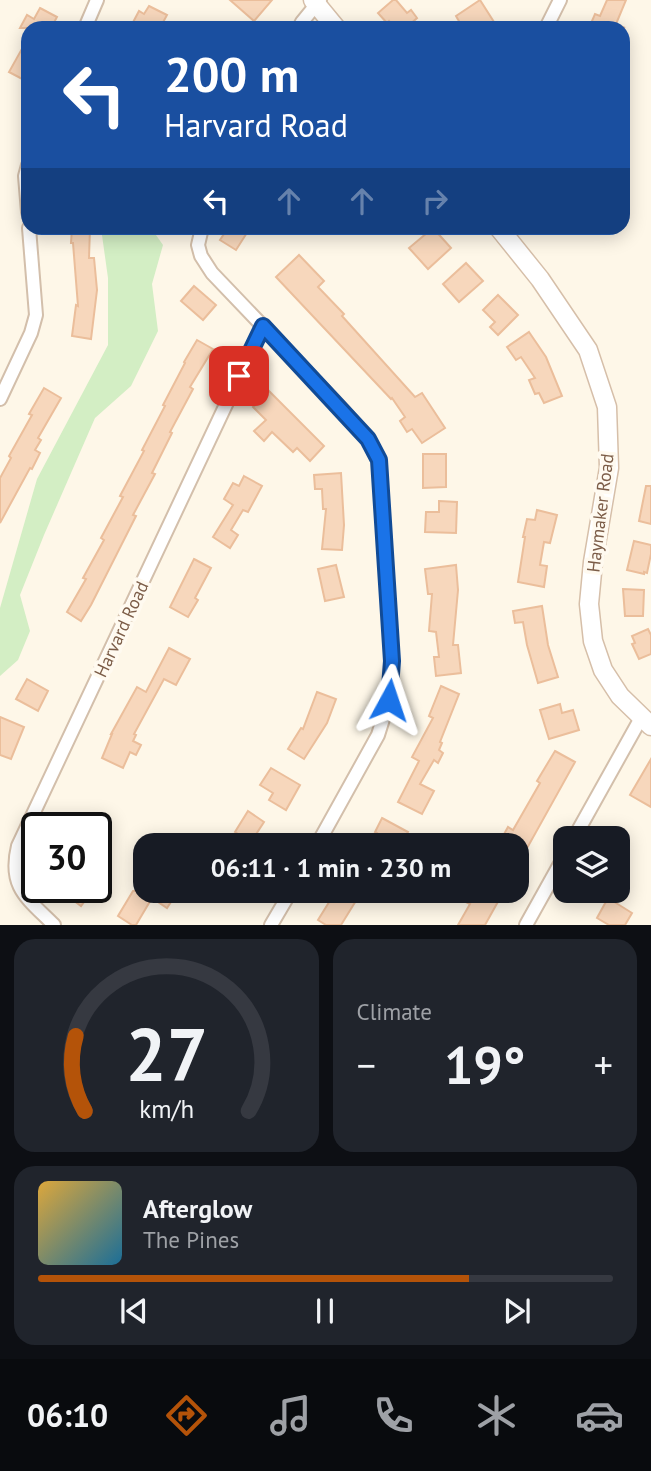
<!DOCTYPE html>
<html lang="en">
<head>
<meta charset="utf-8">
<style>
	:root { --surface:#171b24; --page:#20242c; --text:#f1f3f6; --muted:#9ea1a6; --line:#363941; --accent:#b45309 }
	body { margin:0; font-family:"PT Sans",sans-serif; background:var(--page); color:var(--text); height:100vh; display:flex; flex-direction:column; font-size:26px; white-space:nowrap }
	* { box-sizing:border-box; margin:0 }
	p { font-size:23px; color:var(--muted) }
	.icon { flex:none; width:38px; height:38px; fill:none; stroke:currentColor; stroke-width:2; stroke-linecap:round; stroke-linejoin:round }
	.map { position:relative; height:925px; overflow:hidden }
	.drawer { display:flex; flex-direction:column; gap:14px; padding:14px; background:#0d0f14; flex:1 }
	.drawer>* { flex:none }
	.banner { position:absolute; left:21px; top:21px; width:609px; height:214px; border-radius:21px; box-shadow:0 4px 18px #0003; background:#1a4fa0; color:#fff; overflow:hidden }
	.tools { position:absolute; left:553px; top:826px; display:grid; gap:14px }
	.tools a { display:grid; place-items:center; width:77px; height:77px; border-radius:14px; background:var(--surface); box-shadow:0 4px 18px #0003; font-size:35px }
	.speed { position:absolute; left:21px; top:812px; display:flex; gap:14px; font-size:35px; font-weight:700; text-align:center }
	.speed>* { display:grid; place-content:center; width:91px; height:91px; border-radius:50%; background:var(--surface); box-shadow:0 4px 18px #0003; line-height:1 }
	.speed .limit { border:4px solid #111; border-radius:10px; background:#fff; color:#111 }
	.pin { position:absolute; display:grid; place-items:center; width:60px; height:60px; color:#fff; margin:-30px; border-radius:14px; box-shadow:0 4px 10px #0006 }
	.me { position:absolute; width:77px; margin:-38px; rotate:5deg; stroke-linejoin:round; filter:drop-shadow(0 0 5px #0008) }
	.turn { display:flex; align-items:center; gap:24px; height:147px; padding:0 28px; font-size:32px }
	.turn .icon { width:91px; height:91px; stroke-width:2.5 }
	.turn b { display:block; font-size:49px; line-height:60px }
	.lanes { display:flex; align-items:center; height:66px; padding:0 28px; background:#0003; justify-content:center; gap:35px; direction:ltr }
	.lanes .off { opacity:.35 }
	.big { font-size:52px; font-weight:600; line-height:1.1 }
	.drawer .tile { flex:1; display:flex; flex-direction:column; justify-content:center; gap:10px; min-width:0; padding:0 24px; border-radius:21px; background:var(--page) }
	.drawer .dial { align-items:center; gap:0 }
	.dial svg { height:182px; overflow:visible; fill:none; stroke:var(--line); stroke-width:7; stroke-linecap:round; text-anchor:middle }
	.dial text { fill:var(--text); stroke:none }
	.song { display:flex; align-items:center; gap:21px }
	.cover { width:84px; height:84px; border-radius:10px; background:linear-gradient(135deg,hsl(40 70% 55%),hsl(200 70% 35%)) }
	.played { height:7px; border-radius:4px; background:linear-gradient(90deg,var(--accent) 75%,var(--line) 75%) }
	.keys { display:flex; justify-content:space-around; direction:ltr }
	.heat { display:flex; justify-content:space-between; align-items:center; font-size:38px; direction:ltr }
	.drawer .tiles { flex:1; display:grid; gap:14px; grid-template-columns:1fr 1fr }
	.tile:last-child { grid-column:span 2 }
	.trip { position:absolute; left:133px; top:833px; width:396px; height:70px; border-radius:21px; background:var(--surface); box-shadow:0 4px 18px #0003; font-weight:600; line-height:70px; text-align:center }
	.tabs { display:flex; height:112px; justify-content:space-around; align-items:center; background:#090b0e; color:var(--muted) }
	.tabs .icon { width:49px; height:49px }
	.tabs .selected { color:var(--accent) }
	.tabs b { font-size:32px; color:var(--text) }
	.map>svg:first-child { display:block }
	.green { fill:#d3eec4 }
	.building { fill:#f7d7bc; stroke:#ebbe9b; stroke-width:2 }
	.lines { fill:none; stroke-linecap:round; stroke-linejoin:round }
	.minor-casing { stroke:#d3bfab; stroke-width:16 }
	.secondary-casing { stroke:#d6bfa9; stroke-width:21 }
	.minor { stroke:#fff; stroke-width:12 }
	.secondary { stroke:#fff; stroke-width:18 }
	.route-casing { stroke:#114b97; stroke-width:18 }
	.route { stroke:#1a73e8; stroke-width:12 }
	.labels { text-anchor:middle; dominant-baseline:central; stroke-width:7; stroke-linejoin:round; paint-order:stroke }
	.street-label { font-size:18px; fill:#7c5d48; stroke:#fffaf0 }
</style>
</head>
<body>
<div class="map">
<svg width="651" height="925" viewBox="0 0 651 925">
	<rect width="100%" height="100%" fill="#fef7e8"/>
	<polygon class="green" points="101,228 151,228 163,245 152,284 158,331 131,386 95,418 44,535 20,595 30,631 18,660 0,676 0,608 37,479 108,345 108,278"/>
	<g class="building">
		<polygon points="230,0 272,0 254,21"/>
		<polygon points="393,0 396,0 407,13 411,10 417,18 406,28 395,28 389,21 387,23 378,13"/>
		<polygon points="480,0 494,22 485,28 463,28 456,16"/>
		<polygon points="607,0 626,0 616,24 625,28 589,28 595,14 600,16"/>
		<polygon points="149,6 167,15 160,28 130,28 139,11 144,14"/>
		<polygon points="40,8 57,17 51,28 20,28 27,15 34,19"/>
		<polygon points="28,38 28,82 9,72"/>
		<polygon points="72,228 90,228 89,258 94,258 97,290 91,339 72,336 76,305 78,306 73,243 71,243"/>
		<polygon points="228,228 250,228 236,250 220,240"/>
		<polygon points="433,228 451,248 428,269 409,248"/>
		<polygon points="299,255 324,281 318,287 344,314 342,316 415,397 422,393 445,428 422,443 412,429 407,432 400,421 405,417 392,398 391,399 276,277"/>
		<polygon points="466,263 483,281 459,302 443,284"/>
		<polygon points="194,286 216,305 203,320 181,301"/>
		<polygon points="498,295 518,315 498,335 490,327 495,322 483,310"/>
		<polygon points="529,332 546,357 562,396 544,403 539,393 535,394 529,380 535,378 521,357 516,360 507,347"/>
		<polygon points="197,340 213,349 190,387 193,389 170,432 172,433 152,473 155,474 133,515 136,516 91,605 81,621 67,612 86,579 83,578 104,540 101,538 123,497 120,496 144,451 142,450 165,406 163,405 185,363 184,362"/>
		<polygon points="44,388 61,398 38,438 41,440 35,450 40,453 32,469 30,468 0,523 0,478 11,458 9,456 32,415 29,414"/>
		<polygon points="269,391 324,446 310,461 297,448 293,452 272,432 264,441 254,431 266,420 253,407"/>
		<polygon points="423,454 446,454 446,487 423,488"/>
		<polygon points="341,473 344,525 342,550 322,549 326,509 323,509 322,489 315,489 314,475"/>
		<polygon points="244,476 262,486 248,512 243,510 231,530 238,535 230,548 213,537 233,505 224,499 233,483 239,486"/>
		<polygon points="646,486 651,486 651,524 639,521"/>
		<polygon points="439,501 457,502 456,533 425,532 426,512 439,512"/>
		<polygon points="537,510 557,515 550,543 544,542 540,565 547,566 544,587 518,582 525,537 523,537 527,519 535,520"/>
		<polygon points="634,541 651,545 651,554 647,573 644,572 644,574 627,570"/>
		<polygon points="194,559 211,568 195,598 198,600 188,617 170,607"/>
		<polygon points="336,565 344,597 325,601 318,569"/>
		<polygon points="456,565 458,590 453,645 458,645 461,673 436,676 434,657 439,657 436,632 429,631 432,594 428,594 425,569"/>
		<polygon points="623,589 644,590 643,616 625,616"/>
		<polygon points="542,606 548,645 558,677 538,683 527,645 523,622 515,623 513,611"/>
		<polygon points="648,629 651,635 651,654 639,659 632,644 635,643 632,636"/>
		<polygon points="169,648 190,659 176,685 164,679 134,734 136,735 133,741 141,745 136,755 130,752 123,768 102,758 112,734 111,734 137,687 146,692"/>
		<polygon points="27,679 48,691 38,711 16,699"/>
		<polygon points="441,686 459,694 440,742 442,743 439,750 443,753 438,763 434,760 420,784 434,791 422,814 398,802 419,761 412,757 433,718 429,716"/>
		<polygon points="317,692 336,699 327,723 304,759 288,749 301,728 303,729"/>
		<polygon points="560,704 562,713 573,710 579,730 549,739 540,710"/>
		<polygon points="0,717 24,727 11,759 0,755"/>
		<polygon points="555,751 575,762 516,868 516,845 498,845 508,827 513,830 540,783 537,781"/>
		<polygon points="651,759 651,807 630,795"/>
		<polygon points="271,768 300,785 286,810 269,800 273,793 260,785"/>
		<polygon points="248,811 264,822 251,842 235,832"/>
		<polygon points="382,818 408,832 401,845 371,845 377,833 375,832"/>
		<polygon points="56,887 95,887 81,906"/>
		<polygon points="133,891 178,891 167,908 152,898 136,925 132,925 118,916"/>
		<polygon points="336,891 362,891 341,925 326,925 318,920"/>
		<polygon points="473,891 488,891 500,898 485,925 458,925 470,904 466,902"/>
		<polygon points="608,898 632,913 625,925 609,925 597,918"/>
	</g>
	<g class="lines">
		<g class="minor-casing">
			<g id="minor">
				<polyline points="85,28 97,0"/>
				<polyline points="299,28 302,22 320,0"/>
				<polyline points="546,28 560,0"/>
				<polyline points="28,165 25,176 28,212"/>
				<polyline points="202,228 198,245 201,256 212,273 341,408 368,439 379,460 392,661 389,700 378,735 317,845"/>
				<polyline points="0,399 31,333 36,315 29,228"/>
				<polyline points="574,838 641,718"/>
				<path d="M54,925c-27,-27 -46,-38 -36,-79l245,-520"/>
				<polyline points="271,925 291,891"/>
				<polyline points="526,925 565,855"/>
			</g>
		</g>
		<g class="secondary-casing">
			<g id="secondary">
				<polyline points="313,0 336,28"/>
				<polyline points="499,228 540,279 588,350 607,407 609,468 593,562 589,604 593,641 603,670 620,696 651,726"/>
			</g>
		</g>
		<use href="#minor" class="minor"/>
		<use href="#secondary" class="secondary"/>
	</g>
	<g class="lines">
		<g class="route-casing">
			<polyline id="route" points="239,376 263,326 368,439 379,460 392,661 389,700"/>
		</g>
		<use href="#route" class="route"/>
	</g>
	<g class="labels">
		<g class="street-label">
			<text transform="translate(600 513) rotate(-83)">Haymaker Road</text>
			<text transform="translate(121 629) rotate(-65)">Harvard Road</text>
		</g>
	</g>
</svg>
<div class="tools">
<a><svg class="icon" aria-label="layers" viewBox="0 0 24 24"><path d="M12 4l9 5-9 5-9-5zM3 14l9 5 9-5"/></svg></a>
</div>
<div class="speed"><div class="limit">30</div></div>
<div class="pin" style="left:239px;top:376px;background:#d93025"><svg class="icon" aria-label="arrive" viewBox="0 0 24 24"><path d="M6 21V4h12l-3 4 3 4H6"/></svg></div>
<svg class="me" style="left:389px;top:700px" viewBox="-20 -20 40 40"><path d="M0-17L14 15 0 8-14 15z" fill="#1a73e8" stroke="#fff" stroke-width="4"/></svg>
<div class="trip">06:11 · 1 min · 230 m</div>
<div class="banner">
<div class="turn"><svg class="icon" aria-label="left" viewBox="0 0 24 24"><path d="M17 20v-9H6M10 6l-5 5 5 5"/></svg><div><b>200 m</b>Harvard Road</div></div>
<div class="lanes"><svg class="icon" aria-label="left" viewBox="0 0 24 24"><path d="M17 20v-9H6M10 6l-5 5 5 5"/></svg><svg class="icon off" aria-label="ahead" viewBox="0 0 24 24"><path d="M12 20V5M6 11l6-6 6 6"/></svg><svg class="icon off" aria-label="ahead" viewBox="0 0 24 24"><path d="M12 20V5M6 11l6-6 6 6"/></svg><svg class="icon off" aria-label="right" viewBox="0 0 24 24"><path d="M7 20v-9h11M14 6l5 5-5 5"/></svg></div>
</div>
</div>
<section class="drawer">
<div class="tiles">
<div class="tile dial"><svg viewBox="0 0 100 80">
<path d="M14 69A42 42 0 1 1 86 69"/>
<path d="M14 69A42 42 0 0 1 10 36" stroke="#b45309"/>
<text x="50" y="56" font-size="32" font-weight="700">27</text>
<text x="50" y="72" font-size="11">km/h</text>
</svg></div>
<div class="tile"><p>Climate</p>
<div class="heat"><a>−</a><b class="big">19°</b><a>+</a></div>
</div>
<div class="tile">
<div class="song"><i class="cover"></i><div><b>Afterglow</b><p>The Pines</p></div></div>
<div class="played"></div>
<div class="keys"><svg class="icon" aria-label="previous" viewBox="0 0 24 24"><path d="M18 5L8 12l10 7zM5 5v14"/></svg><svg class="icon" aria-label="pause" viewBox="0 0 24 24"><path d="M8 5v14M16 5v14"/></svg><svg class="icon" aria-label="next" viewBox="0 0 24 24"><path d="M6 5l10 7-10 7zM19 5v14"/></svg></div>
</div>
</div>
</section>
<nav class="tabs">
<b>06:10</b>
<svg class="icon selected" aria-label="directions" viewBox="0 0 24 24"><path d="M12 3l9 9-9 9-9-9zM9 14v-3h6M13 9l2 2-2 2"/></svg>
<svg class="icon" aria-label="music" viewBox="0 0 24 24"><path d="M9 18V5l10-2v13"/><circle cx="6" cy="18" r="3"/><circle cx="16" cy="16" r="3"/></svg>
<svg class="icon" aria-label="phone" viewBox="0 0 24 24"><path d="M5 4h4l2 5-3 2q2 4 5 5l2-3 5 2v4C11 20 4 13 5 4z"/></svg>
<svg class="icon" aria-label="climate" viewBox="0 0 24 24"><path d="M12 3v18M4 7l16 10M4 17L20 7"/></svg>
<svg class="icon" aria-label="car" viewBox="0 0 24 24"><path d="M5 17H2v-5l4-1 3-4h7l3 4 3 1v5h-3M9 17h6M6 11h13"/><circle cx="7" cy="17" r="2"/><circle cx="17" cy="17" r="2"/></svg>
</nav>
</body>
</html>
